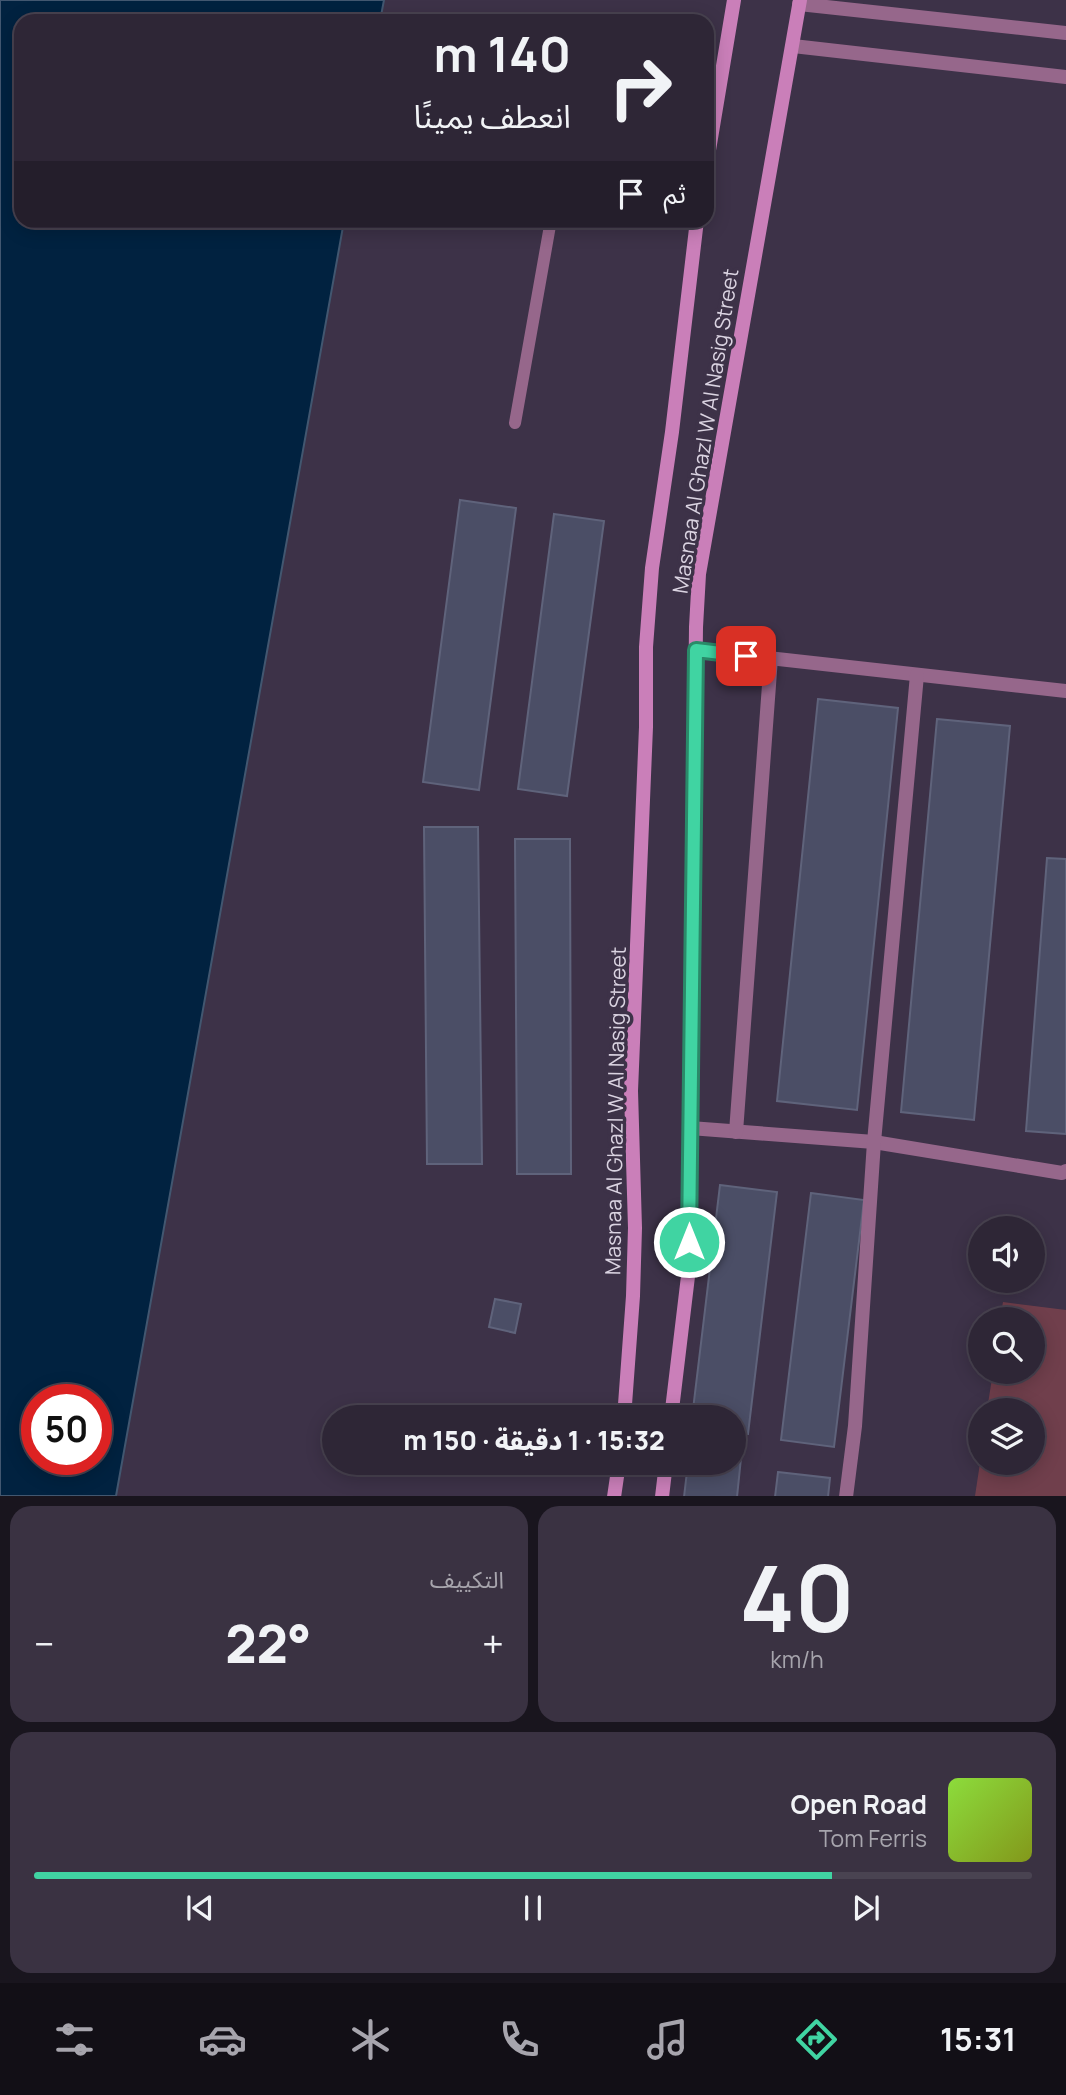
<!DOCTYPE html>
<html lang="ar">
<head>
<meta charset="utf-8">
<style>
	:root { --surface:#2e2636; --page:#3a3242; --text:#f1f3f6; --muted:#a7a5ad; --line:#494351; --accent:#40d4a2 }
	body { margin:0; font-family:Manrope,"Noto Sans Arabic",sans-serif; background:var(--page); color:var(--text); direction:rtl; height:100vh; display:flex; flex-direction:column; font-size:26px; white-space:nowrap }
	* { box-sizing:border-box; margin:0 }
	p { font-size:23px; color:var(--muted) }
	.icon { flex:none; width:38px; height:38px; fill:none; stroke:currentColor; stroke-width:2; stroke-linecap:round; stroke-linejoin:round }
	.map { position:relative; height:1496px; overflow:hidden; direction:ltr }
	.sheet { display:flex; flex-direction:column; gap:10px; padding:10px; background:#19151e; flex:1 }
	.sheet>* { flex:none }
	.hud { position:absolute; left:14px; top:14px; width:700px; height:214px; border-radius:21px; box-shadow:0 4px 18px #0003,0 0 0 2px var(--line); direction:rtl; background:#2e2636; color:var(--text); overflow:hidden }
	.fabs { position:absolute; left:968px; top:1216px; display:grid; gap:14px }
	.fabs a { display:grid; place-items:center; width:77px; height:77px; border-radius:50%; background:var(--surface); box-shadow:0 4px 18px #0003,0 0 0 2px var(--line); font-size:35px }
	.speed { position:absolute; left:21px; top:1384px; display:flex; gap:14px; font-size:35px; font-weight:700; text-align:center }
	.speed>* { display:grid; place-content:center; width:91px; height:91px; border-radius:50%; background:var(--surface); box-shadow:0 4px 18px #0003,0 0 0 2px var(--line); line-height:1 }
	.speed .limit { border:10px solid #d22; background:#fff; color:#111 }
	.pin { position:absolute; display:grid; place-items:center; width:60px; height:60px; color:#fff; margin:-30px; border-radius:14px; box-shadow:0 4px 10px #0006 }
	.me { position:absolute; width:77px; margin:-38px; rotate:0deg; stroke-linejoin:round; filter:drop-shadow(0 0 5px #0008) }
	.turn { display:flex; align-items:center; gap:24px; height:147px; padding:0 28px; font-size:32px }
	.turn .icon { width:91px; height:91px; stroke-width:2.5 }
	.turn b { display:block; font-size:49px; line-height:60px }
	.then { display:flex; align-items:center; height:66px; padding:0 28px; background:#0003; gap:14px; font-size:26px }
	.big { font-size:52px; font-weight:800; line-height:1.1 }
	.sheet .widget { flex:1; display:flex; flex-direction:column; justify-content:center; gap:10px; min-width:0; padding:0 24px; border-radius:21px; background:var(--page) }
	.sheet .dial { align-items:center; gap:0 }
	.dial b { font-size:91px; line-height:1 }
	.song { display:flex; align-items:center; gap:21px }
	.cover { width:84px; height:84px; border-radius:10px; background:linear-gradient(135deg,hsl(90 70% 55%),hsl(70 70% 35%)) }
	.played { height:7px; border-radius:4px; background:linear-gradient(90deg,var(--accent) 80%,var(--line) 80%) }
	.keys { display:flex; justify-content:space-around; direction:ltr }
	.heat { display:flex; justify-content:space-between; align-items:center; font-size:38px; direction:ltr }
	.sheet .tiles { flex:1; display:grid; gap:10px; grid-template-columns:1fr 1fr }
	.widget:last-child { grid-column:span 2 }
	.trip { position:absolute; left:322px; top:1405px; width:424px; height:70px; border-radius:35px; background:var(--surface); box-shadow:0 4px 18px #0003,0 0 0 2px var(--line); font-weight:800; line-height:70px; text-align:center; direction:rtl }
	.menu { display:flex; height:112px; justify-content:space-around; align-items:center; background:#120f16; color:var(--muted) }
	.menu .icon { width:49px; height:49px }
	.menu .current { color:var(--accent) }
	.menu b { font-size:32px; color:var(--text) }
	.map>svg:first-child { display:block }
	.green { fill:#703f4c }
	.water { fill:#012240; stroke:#425770; stroke-width:2; fill-rule:evenodd }
	.building { fill:#4b4e66; stroke:#5f637b; stroke-width:2 }
	.lines { fill:none; stroke-linecap:round; stroke-linejoin:round }
	.lane { stroke:#96678b; stroke-width:12 }
	.street { stroke:#96678b; stroke-width:14 }
	.secondary { stroke:#ca7fb9; stroke-width:14 }
	.route-casing { stroke:#2a8a69; stroke-width:18 }
	.route { stroke:#40d4a2; stroke-width:12 }
	.labels { text-anchor:middle; dominant-baseline:central; stroke-width:7; stroke-linejoin:round; paint-order:stroke }
	.street-label { font-size:21px; fill:#dad3e1; stroke:#3d3248 }
</style>
</head>
<body>
<div class="map">
<svg width="1066" height="1497" viewBox="0 0 1066 1497">
	<rect width="100%" height="100%" fill="#3d3248"/>
	<polygon class="green" points="1003,1302 1066,1310 1066,1496 975,1496 980,1463 1032,1463 1032,1410 987,1410 993,1372 1032,1372 1032,1320 1000,1319"/>
	<path class="water" d="M0,0h384l-4,21h-359v199l323,1 -228,1275h-116zM37,1400h59v60h-59z"/>
	<g class="building">
		<polygon points="460,500 516,508 479,790 423,782"/>
		<polygon points="554,514 604,521 567,796 518,789"/>
		<polygon points="818,699 898,708 857,1110 777,1101"/>
		<polygon points="937,719 1010,726 974,1120 901,1112"/>
		<polygon points="424,827 478,827 482,1164 427,1164"/>
		<polygon points="515,839 570,839 571,1174 517,1174"/>
		<polygon points="1047,858 1066,859 1066,1134 1026,1131"/>
		<polygon points="720,1185 777,1192 748,1434 733,1433 733,1418 692,1418"/>
		<polygon points="811,1193 864,1200 834,1447 781,1440"/>
		<polygon points="495,1299 521,1304 515,1333 489,1327"/>
		<polygon points="733,1457 741,1458 737,1497 684,1497 688,1463 733,1463"/>
		<polygon points="778,1472 830,1478 828,1497 775,1497"/>
	</g>
	<g class="lines">
		<polyline class="lane" points="515,423 551,220"/>
		<g class="street">
			<polyline points="799,4 1066,33"/>
			<polyline points="793,46 1066,77"/>
			<polyline points="696,650 1066,691"/>
			<polyline points="690,1128 874,1142 1062,1173 1066,1171"/>
			<polyline points="736,1132 771,658"/>
			<polyline points="846,1497 855,1426 874,1142 917,675"/>
		</g>
		<g class="secondary">
			<polyline points="707,162 734,0"/>
			<polyline points="624,1418 633,1296 635,1228 631,1091 646,727 646,647 652,568 672,432 697,220"/>
			<polyline points="671,1418 689,1268 696,627 699,574 800,0"/>
			<polyline points="614,1497 619,1463"/>
			<polyline points="662,1497 666,1463"/>
		</g>
	</g>
	<g class="lines">
		<g class="route-casing">
			<polyline id="route" points="689,1242 696,650 746,656"/>
		</g>
		<use href="#route" class="route"/>
	</g>
	<g class="labels">
		<g class="street-label">
			<text transform="translate(705 431) rotate(-81)">Masnaa Al Ghazl W Al Nasig Street</text>
			<text transform="translate(615 1111) rotate(-89)">Masnaa Al Ghazl W Al Nasig Street</text>
		</g>
	</g>
</svg>
<div class="fabs">
<a><svg class="icon" aria-label="sound" viewBox="0 0 24 24"><path d="M4 9h4l5-4v14l-5-4H4zM17 9q2 3 0 6"/></svg></a>
<a><svg class="icon" aria-label="search" viewBox="0 0 24 24"><circle cx="10" cy="10" r="6"/><path d="M15 15l6 6"/></svg></a>
<a><svg class="icon" aria-label="layers" viewBox="0 0 24 24"><path d="M12 4l9 5-9 5-9-5zM3 14l9 5 9-5"/></svg></a>
</div>
<div class="speed"><div class="limit">50</div></div>
<div class="pin" style="left:746px;top:656px;background:#d93025"><svg class="icon" aria-label="arrive" viewBox="0 0 24 24"><path d="M6 21V4h12l-3 4 3 4H6"/></svg></div>
<svg class="me" style="left:689px;top:1242px" viewBox="-20 -20 40 40"><circle r="17" fill="#40d4a2" stroke="#fff" stroke-width="3"/><path d="M0-11L8 9 0 5-8 9z" fill="#fff"/></svg>
<div class="trip">15:32 · 1 دقيقة · 150 m</div>
<div class="hud">
<div class="turn"><svg class="icon" aria-label="right" viewBox="0 0 24 24"><path d="M7 20v-9h11M14 6l5 5-5 5"/></svg><div><b>140 m</b>انعطف يمينًا</div></div>
<div class="then">ثم<svg class="icon" aria-label="arrive" viewBox="0 0 24 24"><path d="M6 21V4h12l-3 4 3 4H6"/></svg></div>
</div>
</div>
<section class="sheet">
<div class="tiles">
<div class="widget dial"><b>40</b><p>km/h</p></div>
<div class="widget"><p>التكييف</p>
<div class="heat"><a>−</a><b class="big">22°</b><a>+</a></div>
</div>
<div class="widget">
<div class="song"><i class="cover"></i><div><b>Open Road</b><p>Tom Ferris</p></div></div>
<div class="played"></div>
<div class="keys"><svg class="icon" aria-label="previous" viewBox="0 0 24 24"><path d="M18 5L8 12l10 7zM5 5v14"/></svg><svg class="icon" aria-label="pause" viewBox="0 0 24 24"><path d="M8 5v14M16 5v14"/></svg><svg class="icon" aria-label="next" viewBox="0 0 24 24"><path d="M6 5l10 7-10 7zM19 5v14"/></svg></div>
</div>
</div>
</section>
<nav class="menu">
<b>15:31</b>
<svg class="icon current" aria-label="directions" viewBox="0 0 24 24"><path d="M12 3l9 9-9 9-9-9zM9 14v-3h6M13 9l2 2-2 2"/></svg>
<svg class="icon" aria-label="music" viewBox="0 0 24 24"><path d="M9 18V5l10-2v13"/><circle cx="6" cy="18" r="3"/><circle cx="16" cy="16" r="3"/></svg>
<svg class="icon" aria-label="phone" viewBox="0 0 24 24"><path d="M5 4h4l2 5-3 2q2 4 5 5l2-3 5 2v4C11 20 4 13 5 4z"/></svg>
<svg class="icon" aria-label="climate" viewBox="0 0 24 24"><path d="M12 3v18M4 7l16 10M4 17L20 7"/></svg>
<svg class="icon" aria-label="car" viewBox="0 0 24 24"><path d="M5 17H2v-5l4-1 3-4h7l3 4 3 1v5h-3M9 17h6M6 11h13"/><circle cx="7" cy="17" r="2"/><circle cx="17" cy="17" r="2"/></svg>
<svg class="icon" aria-label="filters" viewBox="0 0 24 24"><path d="M4 7h16M4 17h16"/><circle cx="9" cy="7" r="2"/><circle cx="15" cy="17" r="2"/></svg>
</nav>
</body>
</html>
